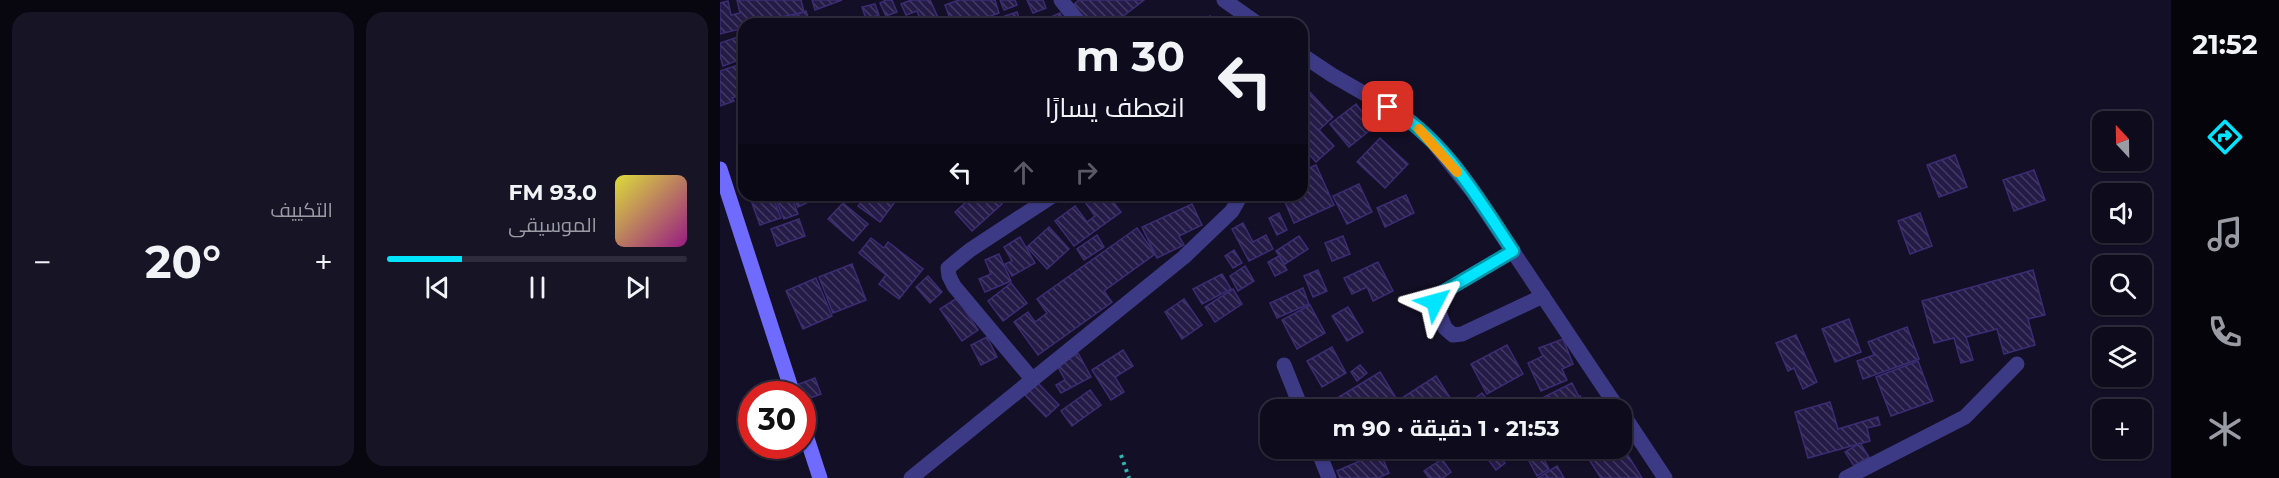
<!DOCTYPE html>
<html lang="ar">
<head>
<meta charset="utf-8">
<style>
	:root { --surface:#0e0b1c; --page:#171425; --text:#f1f3f6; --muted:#9b9ba3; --line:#2e2b3b; --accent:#00e5ff }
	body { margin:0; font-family:Montserrat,Cairo,sans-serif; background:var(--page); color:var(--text); direction:rtl; height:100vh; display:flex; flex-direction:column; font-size:22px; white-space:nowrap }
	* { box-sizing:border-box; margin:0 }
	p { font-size:20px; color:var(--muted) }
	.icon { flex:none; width:33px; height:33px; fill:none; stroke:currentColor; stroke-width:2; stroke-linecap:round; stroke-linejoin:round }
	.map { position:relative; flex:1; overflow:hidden; direction:ltr }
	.side { display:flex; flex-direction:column; gap:12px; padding:12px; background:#08060f; width:720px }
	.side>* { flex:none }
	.banner { position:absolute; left:18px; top:18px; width:570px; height:183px; border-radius:18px; box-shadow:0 2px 4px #0004,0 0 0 2px var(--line); direction:rtl; background:#0e0b1c; color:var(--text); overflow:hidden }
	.needle { width:39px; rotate:338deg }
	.buttons { position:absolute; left:1372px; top:111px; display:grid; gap:12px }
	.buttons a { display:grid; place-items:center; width:60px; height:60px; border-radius:12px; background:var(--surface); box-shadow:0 2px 4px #0004,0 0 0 2px var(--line); font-size:30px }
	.speed { position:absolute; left:18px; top:381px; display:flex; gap:12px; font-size:30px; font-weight:700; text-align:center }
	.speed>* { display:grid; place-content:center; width:78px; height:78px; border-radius:50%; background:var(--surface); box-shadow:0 2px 4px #0004,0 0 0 2px var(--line); line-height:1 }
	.speed .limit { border:9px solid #d22; background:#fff; color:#111 }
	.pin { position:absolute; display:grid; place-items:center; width:51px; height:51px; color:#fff; margin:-26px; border-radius:12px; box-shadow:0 3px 9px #0006 }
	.me { position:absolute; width:66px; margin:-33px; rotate:51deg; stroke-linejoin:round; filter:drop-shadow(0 0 4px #0008) }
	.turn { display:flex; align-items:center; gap:21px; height:126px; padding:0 24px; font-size:27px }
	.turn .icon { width:78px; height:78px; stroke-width:2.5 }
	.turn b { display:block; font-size:42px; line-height:51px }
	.lanes { display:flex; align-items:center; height:57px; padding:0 24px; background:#0003; justify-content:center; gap:30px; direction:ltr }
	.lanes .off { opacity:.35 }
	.big { font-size:45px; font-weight:700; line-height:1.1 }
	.side .card { flex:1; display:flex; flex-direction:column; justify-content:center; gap:9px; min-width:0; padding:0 21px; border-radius:18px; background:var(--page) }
	.song { display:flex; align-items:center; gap:18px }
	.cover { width:72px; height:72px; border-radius:9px; background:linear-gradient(135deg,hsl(60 70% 55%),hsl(310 70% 35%)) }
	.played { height:6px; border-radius:3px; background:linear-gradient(90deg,var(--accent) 25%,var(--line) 25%) }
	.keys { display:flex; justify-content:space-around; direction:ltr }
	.heat { display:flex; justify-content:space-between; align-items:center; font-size:33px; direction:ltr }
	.side .tiles { flex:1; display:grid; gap:12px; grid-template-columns:repeat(2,1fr) }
	.trip { position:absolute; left:540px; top:399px; width:372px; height:60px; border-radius:18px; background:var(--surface); box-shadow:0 2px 4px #0004,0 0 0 2px var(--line); font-weight:700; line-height:60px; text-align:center; direction:rtl }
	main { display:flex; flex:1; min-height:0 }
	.menu { display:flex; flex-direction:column; width:108px; justify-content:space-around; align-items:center; background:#06040b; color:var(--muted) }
	.menu .icon { width:42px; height:42px }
	.menu .selected { color:var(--accent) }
	.menu b { font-size:27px; color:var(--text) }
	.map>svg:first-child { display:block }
	.building { fill:url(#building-back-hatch); stroke:#3b2d73; stroke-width:1.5 }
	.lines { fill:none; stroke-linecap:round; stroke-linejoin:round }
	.path { stroke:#2fb8b0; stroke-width:4; stroke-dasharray:3 4.5; stroke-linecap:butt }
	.minor { stroke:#3d3a85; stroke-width:15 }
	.secondary { stroke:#6f6bff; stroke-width:15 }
	.route-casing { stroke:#0095a6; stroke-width:15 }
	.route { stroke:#00e5ff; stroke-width:10 }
	.slow { stroke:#f59e0b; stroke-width:10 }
</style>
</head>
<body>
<main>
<nav class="menu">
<b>21:52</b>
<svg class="icon selected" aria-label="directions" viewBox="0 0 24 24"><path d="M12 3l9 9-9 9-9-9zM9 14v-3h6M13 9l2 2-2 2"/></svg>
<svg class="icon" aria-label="music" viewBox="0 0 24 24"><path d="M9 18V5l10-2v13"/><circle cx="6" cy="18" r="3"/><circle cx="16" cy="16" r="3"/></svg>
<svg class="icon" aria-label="phone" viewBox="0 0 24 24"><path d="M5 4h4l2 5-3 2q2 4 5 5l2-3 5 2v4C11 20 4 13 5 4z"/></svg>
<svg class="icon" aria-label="climate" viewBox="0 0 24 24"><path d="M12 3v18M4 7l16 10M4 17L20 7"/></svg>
</nav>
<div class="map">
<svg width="1451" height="478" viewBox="0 0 1451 478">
	<defs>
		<pattern id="building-back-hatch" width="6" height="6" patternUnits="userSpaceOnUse" patternTransform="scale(1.5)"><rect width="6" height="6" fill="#241b47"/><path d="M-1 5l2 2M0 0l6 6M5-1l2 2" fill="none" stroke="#433b63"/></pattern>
	</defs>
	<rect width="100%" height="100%" fill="#130f26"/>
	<g class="building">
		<polygon points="17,0 81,0 84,12 57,18 58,21 45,24 24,24 24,28 0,34 0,3 8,1 11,15 20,13"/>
		<polygon points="92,0 122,0 95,10"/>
		<polygon points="166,0 172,0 177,12 166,16 160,3"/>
		<polygon points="191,0 210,0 221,24 202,24 197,11 186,15 181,4"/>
		<polygon points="239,0 275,0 279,13 248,24 232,24 225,5"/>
		<polygon points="280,0 295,0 297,5 284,10"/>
		<polygon points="307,0 323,0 326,8 313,13"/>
		<polygon points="359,0 424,0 393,24 367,24 353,5"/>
		<polygon points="155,4 159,15 146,19 142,7"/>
		<polygon points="86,11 90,24 72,24 70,17"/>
		<polygon points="297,12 301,24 284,24 282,17"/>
		<polygon points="340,13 345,24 323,24 322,21"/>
		<polygon points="490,16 495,24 477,24"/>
		<polygon points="198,17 201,24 184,24"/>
		<polygon points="24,35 24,58 3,66 0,56 0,43"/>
		<polygon points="24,63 24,94 12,98 14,101 0,106 0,71"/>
		<polygon points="588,90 613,117 599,130 614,146 596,162 586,151 582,155 582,95"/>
		<polygon points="636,104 654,127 629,147 610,124"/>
		<polygon points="660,138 688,164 665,188 637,162"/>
		<polygon points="1235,155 1247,187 1219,197 1207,165"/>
		<polygon points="596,165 614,205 574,223 562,195 582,195 582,171"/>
		<polygon points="1314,170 1325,200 1294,211 1283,180"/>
		<polygon points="639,184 652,212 627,224 613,196"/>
		<polygon points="29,195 52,195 61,218 40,225"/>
		<polygon points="54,195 71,195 78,214 64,219"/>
		<polygon points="72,195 93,195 95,199 78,207"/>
		<polygon points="146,195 180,195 160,222 138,206"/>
		<polygon points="254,195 274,195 282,204 252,231 235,212"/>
		<polygon points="366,195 388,195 401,212 354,246 335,221 355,206 367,222 375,216 362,198"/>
		<polygon points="686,195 694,213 665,227 657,208"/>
		<polygon points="123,203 148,224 133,241 108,219"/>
		<polygon points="472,204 482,225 459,236 464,245 437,258 422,227"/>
		<polygon points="559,213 567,230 557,235 549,218"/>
		<polygon points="1200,213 1212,246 1190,254 1178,221"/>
		<polygon points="79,219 85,236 57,246 51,229"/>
		<polygon points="523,223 533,242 546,235 553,249 529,261 512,229"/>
		<polygon points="329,227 349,249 327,269 307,247"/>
		<polygon points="417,228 435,254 384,291 392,302 318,355 294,322 308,312 315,322 327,313 317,299"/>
		<polygon points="377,235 384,247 364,260 357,249"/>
		<polygon points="579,236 588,249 565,264 556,251"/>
		<polygon points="623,236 630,254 612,261 605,243"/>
		<polygon points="300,237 315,263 292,276 285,264 292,261 284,247"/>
		<polygon points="151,238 164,248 168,242 203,269 179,299 159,284 166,275 139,253"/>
		<polygon points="514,250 522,263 513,268 505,256"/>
		<polygon points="279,254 291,281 265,292 259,279 271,274 265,260"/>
		<polygon points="559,256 567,270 555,276 548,262"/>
		<polygon points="658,262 673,291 653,301 647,287 632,294 624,278"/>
		<polygon points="132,264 146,300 113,313 99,277"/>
		<polygon points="525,266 534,281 518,291 510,276"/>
		<polygon points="598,270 607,291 593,297 584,276"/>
		<polygon points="1313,270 1325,315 1308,319 1315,345 1284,354 1277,329 1246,337 1253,360 1241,363 1234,338 1214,343 1202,301"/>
		<polygon points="502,274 511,289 482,304 473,289"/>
		<polygon points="208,276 222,292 210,303 196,287"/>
		<polygon points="96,278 112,316 83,329 66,291"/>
		<polygon points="291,283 307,303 283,321 268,301"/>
		<polygon points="583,288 589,304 557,318 550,303"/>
		<polygon points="513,289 522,304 495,322 485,307"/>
		<polygon points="237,298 258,330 242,341 220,309"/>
		<polygon points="464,299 482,325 462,339 445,312"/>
		<polygon points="590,305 605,333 577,349 562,320"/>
		<polygon points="628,307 643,332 627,341 612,316"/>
		<polygon points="1129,319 1141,352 1115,362 1102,329"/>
		<polygon points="1187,327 1199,359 1143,379 1137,361 1154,355 1148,342"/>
		<polygon points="1076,335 1097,382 1083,389 1074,368 1068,371 1056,343"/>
		<polygon points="267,337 277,357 261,365 251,345"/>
		<polygon points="843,339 853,364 842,369 847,380 821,391 808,363 823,356 819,348"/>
		<polygon points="787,345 803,374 767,394 751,364"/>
		<polygon points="612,347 626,373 602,387 587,361"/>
		<polygon points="403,350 413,366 395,377 404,392 391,400 372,370"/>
		<polygon points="358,353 371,377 341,393 336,385 345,380 337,365"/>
		<polygon points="1198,361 1213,401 1171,416 1156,377"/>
		<polygon points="640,365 647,373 637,381 631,372"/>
		<polygon points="660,372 676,398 657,410 613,410 609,403"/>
		<polygon points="716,376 738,410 670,410 668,407"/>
		<polygon points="95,378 101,394 82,401 82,394 77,394 74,386"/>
		<polygon points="318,383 339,405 326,417 305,395"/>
		<polygon points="852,383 859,397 835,410 831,410 824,397"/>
		<polygon points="370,390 381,405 352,426 341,411"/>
		<polygon points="762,393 775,410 748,410 745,406"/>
		<polygon points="860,396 869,410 840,410"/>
		<polygon points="1110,402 1118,429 1158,417 1160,425 1147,428 1150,441 1088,458 1075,412"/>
		<polygon points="902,426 914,440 903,445 902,442"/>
		<polygon points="1140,443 1149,457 1134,466 1125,452"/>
		<polygon points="902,446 922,478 881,478 870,461 890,448 902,448"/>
		<polygon points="606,448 634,448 610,459"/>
		<polygon points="776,448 801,448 785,460"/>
		<polygon points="861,448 878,448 869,457"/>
		<polygon points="776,451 785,463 776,470 767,458"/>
		<polygon points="660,452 669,473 658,478 620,478 617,471"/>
		<polygon points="820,452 829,469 817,476 808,459"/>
		<polygon points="722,459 731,472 723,478 709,478 704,471"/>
		<polygon points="837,466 844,478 818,478"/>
	</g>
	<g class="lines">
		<polyline class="path" points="401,455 409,478"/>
		<g class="minor">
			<polyline points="341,0 360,24"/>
			<polyline points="504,0 538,24"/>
			<polyline points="582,55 612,75 687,118 713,142 753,192 899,410"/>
			<polyline points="793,251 718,295 715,302 725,328 733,335 742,334 823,296"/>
			<polyline points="564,365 582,410"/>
			<polyline points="312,379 234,286 229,276 228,268 250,250 334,195"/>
			<polyline points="902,413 945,478"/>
			<polyline points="597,448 609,478"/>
			<polyline points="191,478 464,257 512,211 521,195"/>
			<polyline points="1126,478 1245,417 1297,364"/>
		</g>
		<g class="secondary">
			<polyline points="0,169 73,394"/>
			<polyline points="82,423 100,478"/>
		</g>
	</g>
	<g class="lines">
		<g class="route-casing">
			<path id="route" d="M668,107c56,31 91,93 125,144l-75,44 -3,7"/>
		</g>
		<use href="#route" class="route"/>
		<polyline class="slow" points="699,129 737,172"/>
	</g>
</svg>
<div class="buttons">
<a><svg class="needle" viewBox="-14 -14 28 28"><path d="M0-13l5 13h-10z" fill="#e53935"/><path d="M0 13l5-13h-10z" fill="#9b9ba3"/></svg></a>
<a><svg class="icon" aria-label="sound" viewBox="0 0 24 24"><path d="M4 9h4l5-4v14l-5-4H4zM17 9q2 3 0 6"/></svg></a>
<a><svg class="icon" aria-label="search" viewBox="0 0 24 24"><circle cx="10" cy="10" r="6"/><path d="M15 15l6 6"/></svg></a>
<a><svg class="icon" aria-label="layers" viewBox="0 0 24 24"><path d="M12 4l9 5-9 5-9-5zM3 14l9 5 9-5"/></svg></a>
<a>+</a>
</div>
<div class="speed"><div class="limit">30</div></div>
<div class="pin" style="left:668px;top:107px;background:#d93025"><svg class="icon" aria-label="arrive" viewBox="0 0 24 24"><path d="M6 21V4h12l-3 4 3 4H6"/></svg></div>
<svg class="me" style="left:715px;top:302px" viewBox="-20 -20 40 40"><path d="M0-17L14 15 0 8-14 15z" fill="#00e5ff" stroke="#fff" stroke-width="4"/></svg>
<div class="trip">21:53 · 1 دقيقة · 90 m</div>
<div class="banner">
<div class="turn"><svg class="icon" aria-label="left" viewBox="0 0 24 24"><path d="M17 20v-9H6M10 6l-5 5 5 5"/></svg><div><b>30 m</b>انعطف يسارًا</div></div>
<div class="lanes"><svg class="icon" aria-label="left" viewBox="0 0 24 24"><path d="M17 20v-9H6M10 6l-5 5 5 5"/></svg><svg class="icon off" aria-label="ahead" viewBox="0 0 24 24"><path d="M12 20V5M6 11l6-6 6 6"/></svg><svg class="icon off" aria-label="right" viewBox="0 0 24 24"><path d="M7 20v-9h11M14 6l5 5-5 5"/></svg></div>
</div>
</div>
<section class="side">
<div class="tiles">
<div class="card">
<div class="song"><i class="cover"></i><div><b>93.0 FM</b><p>الموسيقى</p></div></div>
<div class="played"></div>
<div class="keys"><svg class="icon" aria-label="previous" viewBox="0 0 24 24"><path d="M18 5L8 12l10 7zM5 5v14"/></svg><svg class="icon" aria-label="pause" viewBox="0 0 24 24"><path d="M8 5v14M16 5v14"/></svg><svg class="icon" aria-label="next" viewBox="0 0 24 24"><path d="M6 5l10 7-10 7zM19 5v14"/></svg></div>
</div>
<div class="card"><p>التكييف</p>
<div class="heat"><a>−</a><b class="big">20°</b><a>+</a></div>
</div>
</div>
</section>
</main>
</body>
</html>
